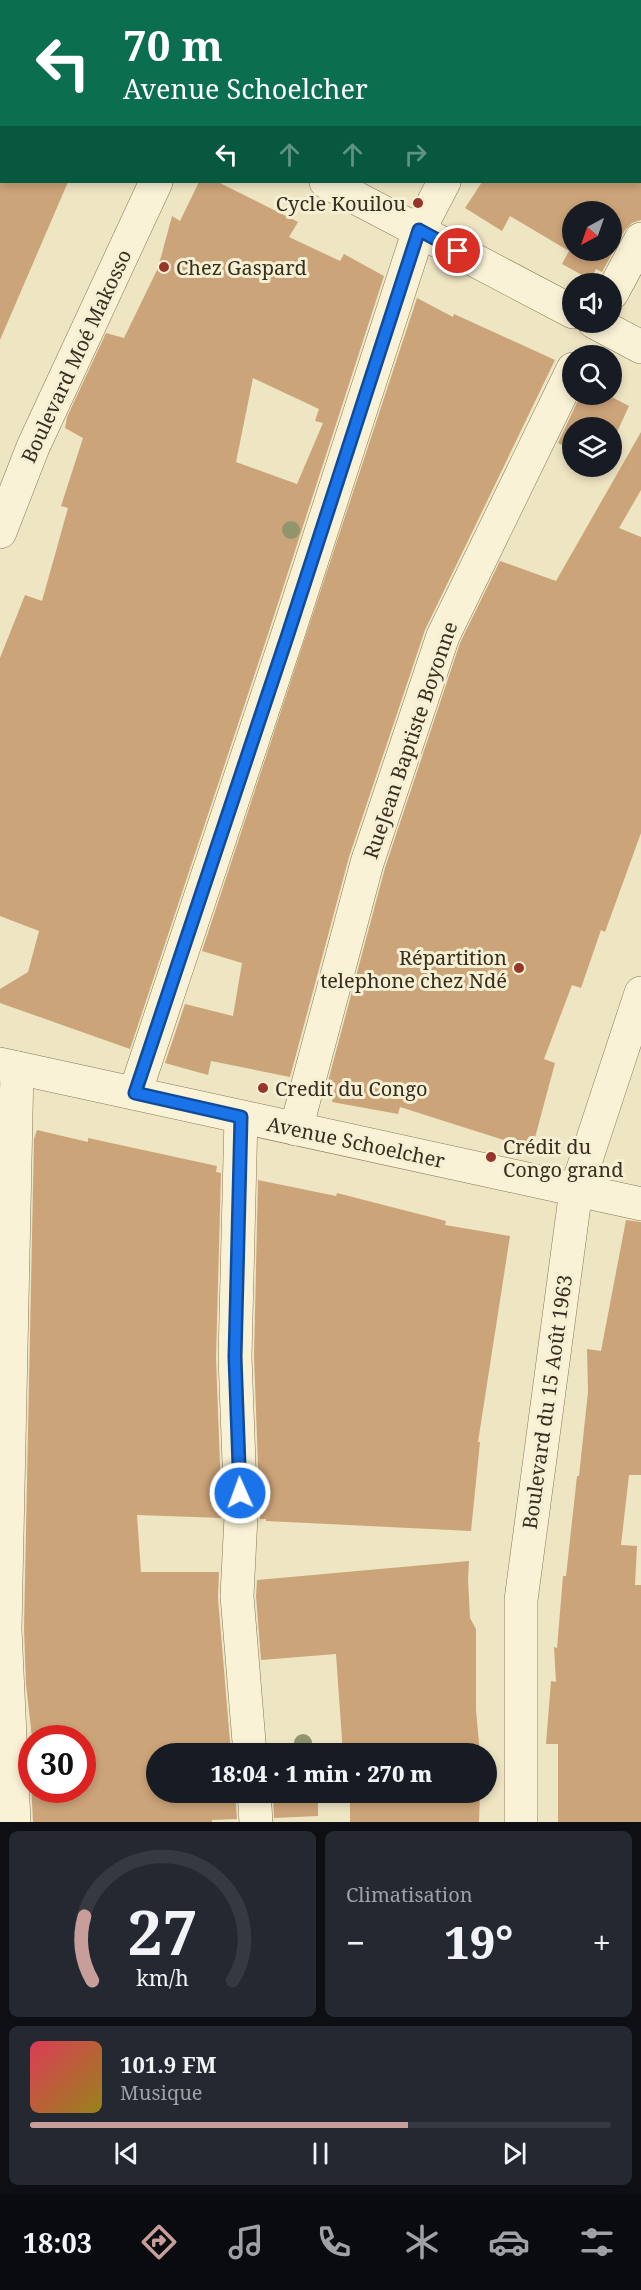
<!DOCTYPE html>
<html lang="fr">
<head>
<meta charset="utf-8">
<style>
	:root { --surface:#171b24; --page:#242831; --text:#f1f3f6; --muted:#9ea1a6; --line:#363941; --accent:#c89e9a }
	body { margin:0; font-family:"Noto Serif",serif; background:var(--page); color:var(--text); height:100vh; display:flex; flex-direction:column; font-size:22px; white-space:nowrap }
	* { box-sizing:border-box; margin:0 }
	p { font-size:20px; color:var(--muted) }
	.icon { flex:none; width:33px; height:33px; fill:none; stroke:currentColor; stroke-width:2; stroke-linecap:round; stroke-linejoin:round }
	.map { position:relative; height:1822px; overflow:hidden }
	.sheet { display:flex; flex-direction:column; gap:9px; padding:9px; background:#0d0f14; flex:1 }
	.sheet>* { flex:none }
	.hud { position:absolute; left:0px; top:0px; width:642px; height:183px; box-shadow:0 3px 9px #0003; background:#0b6e4f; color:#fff; overflow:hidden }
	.needle { width:39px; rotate:220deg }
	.buttons { position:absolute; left:562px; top:201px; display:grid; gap:12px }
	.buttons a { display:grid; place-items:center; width:60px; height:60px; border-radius:50%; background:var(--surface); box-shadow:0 3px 9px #0003; font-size:30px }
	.speed { position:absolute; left:18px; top:1725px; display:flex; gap:12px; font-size:30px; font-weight:700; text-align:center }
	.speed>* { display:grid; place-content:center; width:78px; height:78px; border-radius:50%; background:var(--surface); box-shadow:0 3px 9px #0003; line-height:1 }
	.speed .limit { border:9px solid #d22; background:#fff; color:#111 }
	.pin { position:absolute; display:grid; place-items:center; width:51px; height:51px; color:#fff; margin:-26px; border:3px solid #fff; border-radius:50%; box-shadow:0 2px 6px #0007 }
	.me { position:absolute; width:66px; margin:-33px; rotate:358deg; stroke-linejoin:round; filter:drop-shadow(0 0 4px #0008) }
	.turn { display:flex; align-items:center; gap:21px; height:126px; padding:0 24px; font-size:27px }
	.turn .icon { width:78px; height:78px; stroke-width:2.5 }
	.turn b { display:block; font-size:42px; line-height:51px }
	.lanes { display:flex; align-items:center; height:57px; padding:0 24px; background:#0003; justify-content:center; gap:30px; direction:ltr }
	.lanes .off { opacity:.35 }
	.big { font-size:45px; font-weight:800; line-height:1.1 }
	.sheet .widget { flex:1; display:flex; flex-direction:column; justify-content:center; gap:9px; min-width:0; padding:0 21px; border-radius:9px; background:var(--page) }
	.sheet .dial { align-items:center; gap:0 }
	.dial svg { height:156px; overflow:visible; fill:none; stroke:var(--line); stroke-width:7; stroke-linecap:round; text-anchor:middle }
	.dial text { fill:var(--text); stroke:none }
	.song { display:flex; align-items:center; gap:18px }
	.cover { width:72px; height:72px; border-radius:9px; background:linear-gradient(135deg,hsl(350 70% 55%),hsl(50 70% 35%)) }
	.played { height:6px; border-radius:3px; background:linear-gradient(90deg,var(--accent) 65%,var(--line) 65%) }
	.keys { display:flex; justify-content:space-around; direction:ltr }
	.heat { display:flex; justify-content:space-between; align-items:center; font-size:33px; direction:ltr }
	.sheet .tiles { flex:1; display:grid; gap:9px; grid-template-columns:1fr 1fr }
	.widget:last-child { grid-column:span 2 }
	.trip { position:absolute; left:146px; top:1743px; width:351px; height:60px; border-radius:30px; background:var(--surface); box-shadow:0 3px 9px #0003; font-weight:800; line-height:60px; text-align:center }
	.dock { display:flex; height:96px; justify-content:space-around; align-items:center; background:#090b0e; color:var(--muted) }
	.dock .icon { width:42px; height:42px }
	.dock .selected { color:var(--accent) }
	.dock b { font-size:27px; color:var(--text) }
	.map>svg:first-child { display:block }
	.building { fill:#cca479; fill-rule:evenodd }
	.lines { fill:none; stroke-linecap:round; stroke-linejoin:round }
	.minor-casing { stroke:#88775a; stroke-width:34 }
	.minor { stroke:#f9f2d6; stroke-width:33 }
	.tree { fill:#90956c }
	.route-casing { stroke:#114b97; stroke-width:15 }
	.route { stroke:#1a73e8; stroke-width:10 }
	.poi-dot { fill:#97352a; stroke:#f5efd3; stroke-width:2 }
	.labels { text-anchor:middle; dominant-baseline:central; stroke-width:6; stroke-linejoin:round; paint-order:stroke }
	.poi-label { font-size:20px; fill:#382d1e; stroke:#f5efd3; text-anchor:start }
	.street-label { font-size:20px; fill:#382d1e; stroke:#f5efd3 }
</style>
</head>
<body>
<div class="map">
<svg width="641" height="1822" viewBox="0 0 641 1822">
	<rect width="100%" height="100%" fill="#eee5c3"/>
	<g class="building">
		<polygon points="0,182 68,182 0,340"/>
		<path d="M199,182h19l80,40 -9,15 51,24 4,-7 40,22 -115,355 -139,418 -130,-46v-14l28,-17 11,-41 -39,-15v-258l25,-63 17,6 26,-93 -7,-2 22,-68 -18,-10 2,-11 39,-84 18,5 34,-70 14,-52 8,5zM253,378l66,31 -4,12 8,2 -26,61 -61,-22z"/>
		<path d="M482,182h159v38l-9,3 -7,7 -23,42 -6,-3 -5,11 -29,-16 7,-13 -59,-35 -8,15 -37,-23zM573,212h39v38h-39z"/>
		<polygon points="417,298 453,317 454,314 555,360 425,630 349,857 290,1077 211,1061 208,1075 165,1063 185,1004 233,1016 242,963 202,951"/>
		<polygon points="581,394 606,394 629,406 612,443 612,428 573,428 573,451 558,443"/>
		<polygon points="641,432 641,490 619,528 641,537 641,833 605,932 601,930 581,988 572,985 544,1059 555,1063 532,1149 400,1107 398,1114 332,1102 335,1087 327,1085 385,868 460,643 500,561 556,581"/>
		<polygon points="37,1130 88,1142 88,1138 217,1166 216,1172 221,1173 216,1358 222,1518 137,1515 141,1572 219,1572 218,1598 231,1754 156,1754 156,1792 235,1792 237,1819 212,1820 212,1822 33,1822 29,1743 32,1743 32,1790 82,1790 82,1738 32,1738 26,1684 24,1628 34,1139"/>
		<polygon points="258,1180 336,1196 337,1193 446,1221 445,1225 510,1236 478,1442 480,1442 471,1531 266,1521 266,1519 260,1519 254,1357"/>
		<polygon points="626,1220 641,1222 641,1475 629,1475 621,1545 637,1546 635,1585 641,1585 641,1822 558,1822 558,1744 546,1744 551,1681 556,1682 554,1647 557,1648 563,1576 566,1576 577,1476 579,1476 588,1392 587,1349 601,1351"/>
		<polygon points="469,1561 468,1579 470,1618 476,1629 476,1710 480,1754 343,1754 336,1654 261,1660 256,1596 257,1580"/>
		<polygon points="273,1792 318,1792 318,1816 274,1818"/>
		<polygon points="350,1792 480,1792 479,1822 350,1822"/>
	</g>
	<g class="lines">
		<g class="minor-casing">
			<g id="minor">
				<polyline points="10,2 11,0"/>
				<polyline points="248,2 249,0"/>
				<polyline points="535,2 536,0"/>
				<polyline points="326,182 573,312"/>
				<polyline points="612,293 641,239"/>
				<polyline points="594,322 641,347"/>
				<polyline points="0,532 33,447 156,182"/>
				<polyline points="0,1064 641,1204"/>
				<polyline points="135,1093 287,637 419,230 444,182"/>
				<polyline points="241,1117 235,1357 241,1516 237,1596 250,1754"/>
				<polyline points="296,1129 367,863 443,636 573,369"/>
				<polyline points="254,1792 256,1822"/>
				<polyline points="14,1822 5,1629 17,1068"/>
				<polyline points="521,1822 521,1600 576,1190 641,993"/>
			</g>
		</g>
		<use href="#minor" class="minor"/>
	</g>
	<g class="tree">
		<circle cx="291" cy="530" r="9"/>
		<circle cx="303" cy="1743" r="9"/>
	</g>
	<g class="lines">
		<g class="route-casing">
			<polyline id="route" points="240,1493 235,1357 241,1117 135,1093 287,637 419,230 458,251"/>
		</g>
		<use href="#route" class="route"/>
	</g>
	<g class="poi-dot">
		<circle cx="418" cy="203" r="6"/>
		<circle cx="164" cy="267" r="6"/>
		<circle cx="519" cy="968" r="6"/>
		<circle cx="263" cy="1088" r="6"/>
		<circle cx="491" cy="1157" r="6"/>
	</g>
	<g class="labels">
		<g class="poi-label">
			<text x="406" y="203" text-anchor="end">Cycle Kouilou</text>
			<text x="176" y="267">Chez Gaspard</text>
			<text x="507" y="957" text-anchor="end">Répartition<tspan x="507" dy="23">telephone chez Ndé</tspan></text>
			<text x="275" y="1088">Credit du Congo</text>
			<text x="503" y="1146">Crédit du<tspan x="503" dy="23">Congo grand</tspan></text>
		</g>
		<g class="street-label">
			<text transform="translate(76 356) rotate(-65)">Boulevard Moé Makosso</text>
			<text transform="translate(410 740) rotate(-71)">RueJean Baptiste Boyonne</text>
			<text transform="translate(356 1142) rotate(12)">Avenue Schoelcher</text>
			<text transform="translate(547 1402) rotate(-82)">Boulevard du 15 Août 1963</text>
		</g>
	</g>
</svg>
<div class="buttons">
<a><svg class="needle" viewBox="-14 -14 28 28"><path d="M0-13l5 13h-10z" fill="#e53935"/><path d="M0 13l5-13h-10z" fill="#9ea1a6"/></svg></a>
<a><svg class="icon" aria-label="sound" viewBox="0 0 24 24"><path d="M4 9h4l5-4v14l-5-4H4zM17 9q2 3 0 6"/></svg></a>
<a><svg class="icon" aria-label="search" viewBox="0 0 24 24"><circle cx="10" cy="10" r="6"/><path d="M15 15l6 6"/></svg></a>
<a><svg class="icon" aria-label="layers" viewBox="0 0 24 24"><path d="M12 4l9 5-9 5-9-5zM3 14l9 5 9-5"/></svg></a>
</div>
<div class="speed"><div class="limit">30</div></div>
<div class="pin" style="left:458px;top:251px;background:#d93025"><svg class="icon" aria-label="arrive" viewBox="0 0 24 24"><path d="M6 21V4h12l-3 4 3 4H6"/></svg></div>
<svg class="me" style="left:240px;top:1493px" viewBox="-20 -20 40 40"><circle r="17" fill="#1a73e8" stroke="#fff" stroke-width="3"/><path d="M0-11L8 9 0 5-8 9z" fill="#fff"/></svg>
<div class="trip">18:04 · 1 min · 270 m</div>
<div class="hud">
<div class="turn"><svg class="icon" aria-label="left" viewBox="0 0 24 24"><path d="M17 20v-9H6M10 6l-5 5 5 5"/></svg><div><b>70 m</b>Avenue Schoelcher</div></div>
<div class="lanes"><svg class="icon" aria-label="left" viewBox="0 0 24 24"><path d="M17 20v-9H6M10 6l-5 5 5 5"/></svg><svg class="icon off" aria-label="ahead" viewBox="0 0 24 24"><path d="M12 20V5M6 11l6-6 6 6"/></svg><svg class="icon off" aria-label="ahead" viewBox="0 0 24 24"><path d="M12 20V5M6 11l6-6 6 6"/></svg><svg class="icon off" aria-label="right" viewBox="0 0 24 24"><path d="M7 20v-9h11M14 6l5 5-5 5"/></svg></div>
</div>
</div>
<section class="sheet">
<div class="tiles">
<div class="widget dial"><svg viewBox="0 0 100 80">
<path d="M14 69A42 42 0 1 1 86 69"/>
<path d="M14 69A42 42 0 0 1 10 36" stroke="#c89e9a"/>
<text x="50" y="56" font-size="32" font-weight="700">27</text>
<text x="50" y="72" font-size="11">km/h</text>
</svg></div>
<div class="widget"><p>Climatisation</p>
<div class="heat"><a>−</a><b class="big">19°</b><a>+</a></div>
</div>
<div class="widget">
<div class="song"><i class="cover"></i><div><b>101.9 FM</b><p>Musique</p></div></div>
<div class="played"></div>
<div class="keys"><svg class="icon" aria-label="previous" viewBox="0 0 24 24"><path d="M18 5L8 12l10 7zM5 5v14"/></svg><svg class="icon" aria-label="pause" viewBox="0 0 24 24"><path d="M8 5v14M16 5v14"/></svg><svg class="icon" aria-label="next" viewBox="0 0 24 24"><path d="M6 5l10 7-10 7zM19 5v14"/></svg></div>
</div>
</div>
</section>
<nav class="dock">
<b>18:03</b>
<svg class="icon selected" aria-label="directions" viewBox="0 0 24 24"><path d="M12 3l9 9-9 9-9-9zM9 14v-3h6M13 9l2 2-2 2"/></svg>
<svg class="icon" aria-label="music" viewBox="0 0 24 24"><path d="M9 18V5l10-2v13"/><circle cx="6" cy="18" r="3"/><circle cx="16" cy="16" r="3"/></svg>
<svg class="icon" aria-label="phone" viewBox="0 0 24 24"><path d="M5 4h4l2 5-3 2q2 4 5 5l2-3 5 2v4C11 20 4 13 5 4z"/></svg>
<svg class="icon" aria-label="climate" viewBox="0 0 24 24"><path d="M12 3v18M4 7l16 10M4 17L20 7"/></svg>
<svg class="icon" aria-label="car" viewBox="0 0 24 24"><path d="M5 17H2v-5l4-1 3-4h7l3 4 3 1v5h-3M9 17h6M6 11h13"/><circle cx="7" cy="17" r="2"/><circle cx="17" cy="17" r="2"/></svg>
<svg class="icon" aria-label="filters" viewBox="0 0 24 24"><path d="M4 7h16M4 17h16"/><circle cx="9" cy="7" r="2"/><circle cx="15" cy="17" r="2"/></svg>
</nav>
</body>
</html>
